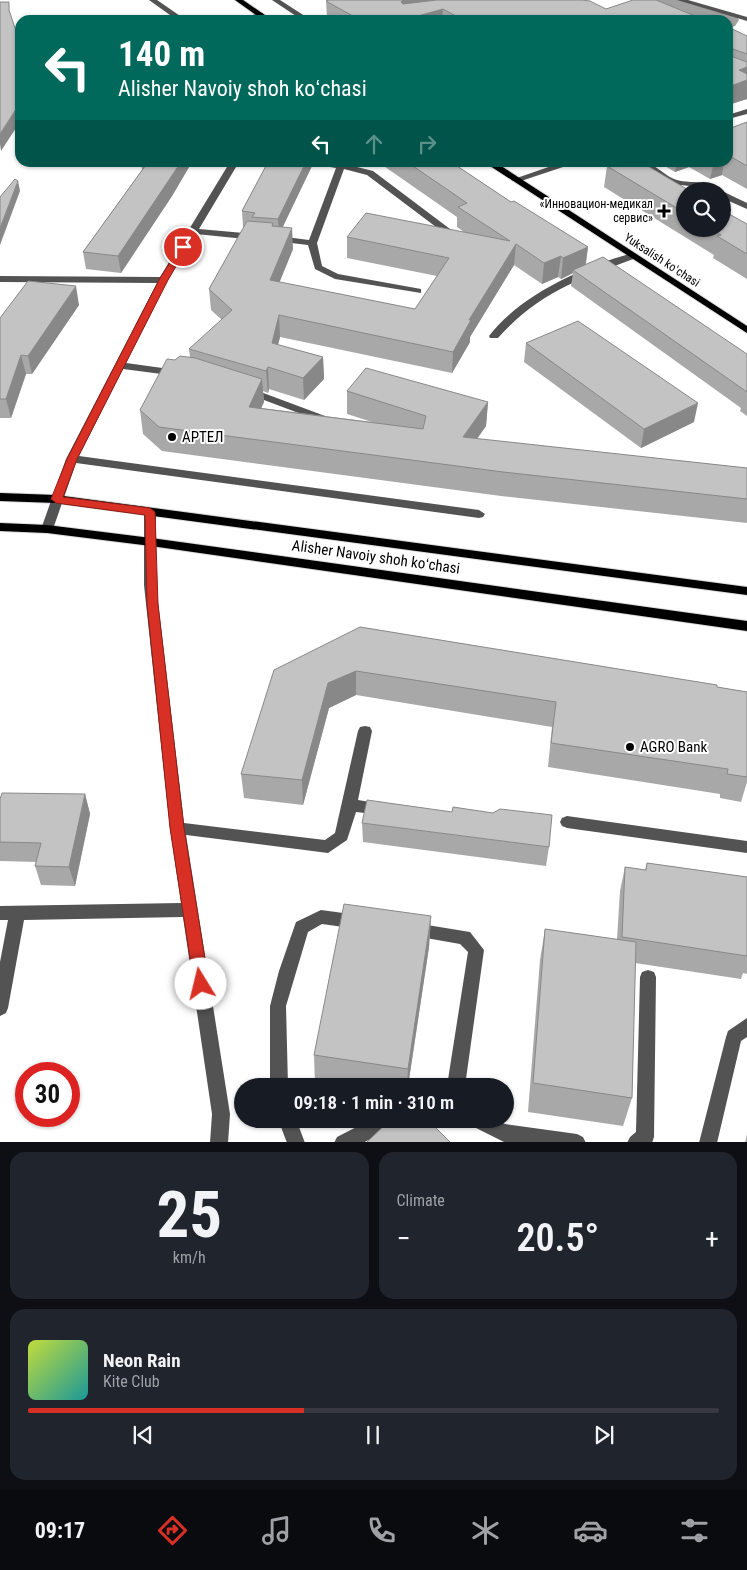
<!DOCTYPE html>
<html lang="en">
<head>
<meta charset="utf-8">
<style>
	:root { --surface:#171b24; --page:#20242c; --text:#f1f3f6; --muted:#9ea1a6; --line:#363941; --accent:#d93025 }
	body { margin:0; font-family:"Roboto Condensed",sans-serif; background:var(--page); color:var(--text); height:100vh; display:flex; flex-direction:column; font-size:19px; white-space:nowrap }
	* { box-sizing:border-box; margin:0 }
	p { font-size:16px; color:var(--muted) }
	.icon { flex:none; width:28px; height:28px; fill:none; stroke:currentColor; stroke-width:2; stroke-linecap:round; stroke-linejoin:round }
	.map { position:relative; height:1142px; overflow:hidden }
	.drawer { display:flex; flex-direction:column; gap:10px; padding:10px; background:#0d0f14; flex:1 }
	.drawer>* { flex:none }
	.hud { position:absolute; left:15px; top:15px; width:718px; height:152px; border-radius:15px; box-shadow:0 1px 4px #0004; background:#00695c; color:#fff; overflow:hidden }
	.fabs { position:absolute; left:676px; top:182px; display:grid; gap:10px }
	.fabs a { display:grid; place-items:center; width:55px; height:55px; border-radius:50%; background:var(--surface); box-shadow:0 1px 4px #0004; font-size:25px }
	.speed { position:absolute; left:15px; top:1062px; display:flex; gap:10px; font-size:25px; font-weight:700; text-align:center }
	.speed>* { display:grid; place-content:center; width:65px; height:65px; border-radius:50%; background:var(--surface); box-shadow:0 1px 4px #0004; line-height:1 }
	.speed .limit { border:8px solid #d22; background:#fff; color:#111 }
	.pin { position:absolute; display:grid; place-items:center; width:42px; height:42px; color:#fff; margin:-21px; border:2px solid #fff; border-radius:50%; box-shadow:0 1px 5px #0007 }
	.me { position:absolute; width:55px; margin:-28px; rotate:351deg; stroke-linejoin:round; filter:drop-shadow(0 0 4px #0008) }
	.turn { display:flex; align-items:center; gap:18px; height:105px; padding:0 20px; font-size:22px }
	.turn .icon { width:65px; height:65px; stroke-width:2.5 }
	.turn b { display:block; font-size:35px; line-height:42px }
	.lanes { display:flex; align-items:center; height:48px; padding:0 20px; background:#0003; justify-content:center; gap:25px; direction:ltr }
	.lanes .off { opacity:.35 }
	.big { font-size:38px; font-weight:600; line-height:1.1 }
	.drawer .card { flex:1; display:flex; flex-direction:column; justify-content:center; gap:8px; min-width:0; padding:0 18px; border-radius:15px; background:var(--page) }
	.drawer .dial { align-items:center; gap:0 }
	.dial b { font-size:65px; line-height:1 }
	.song { display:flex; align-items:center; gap:15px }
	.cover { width:60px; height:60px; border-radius:8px; background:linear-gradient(135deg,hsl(70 70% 55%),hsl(180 70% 35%)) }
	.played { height:5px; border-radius:2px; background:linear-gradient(90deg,var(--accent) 40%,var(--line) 40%) }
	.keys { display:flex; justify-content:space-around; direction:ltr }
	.heat { display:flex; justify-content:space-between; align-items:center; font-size:28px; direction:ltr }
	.drawer .tiles { flex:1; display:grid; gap:10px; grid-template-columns:1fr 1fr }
	.card:last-child { grid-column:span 2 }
	.trip { position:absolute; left:234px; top:1078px; width:280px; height:50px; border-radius:25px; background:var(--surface); box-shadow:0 1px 4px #0004; font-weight:600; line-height:50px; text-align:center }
	.tabs { display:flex; height:80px; justify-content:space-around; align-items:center; background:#090b0e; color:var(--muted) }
	.tabs .icon { width:35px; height:35px }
	.tabs .current { color:var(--accent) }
	.tabs b { font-size:22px; color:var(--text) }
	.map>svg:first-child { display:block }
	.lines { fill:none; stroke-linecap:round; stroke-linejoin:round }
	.river { fill:#a1a1a1; fill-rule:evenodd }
	.major-casing { stroke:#dbdbdb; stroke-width:2 }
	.minor { fill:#535353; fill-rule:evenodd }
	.major { fill:#000; fill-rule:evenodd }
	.wall { fill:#a8a8a8 }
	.shaded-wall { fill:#888 }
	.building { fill:#c3c3c3; stroke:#888 }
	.route { fill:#d93025; stroke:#8d1f18 }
	.poi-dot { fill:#000; stroke:#fff; stroke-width:2 }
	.labels { text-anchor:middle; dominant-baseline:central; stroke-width:4; stroke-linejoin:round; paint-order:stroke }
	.far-poi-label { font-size:12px; fill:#000; stroke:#fff; text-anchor:end }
	.far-street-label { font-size:12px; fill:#000; stroke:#fff }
	.poi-label { font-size:15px; fill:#000; stroke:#fff; text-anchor:start }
	.street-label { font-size:15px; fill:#000; stroke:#fff }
</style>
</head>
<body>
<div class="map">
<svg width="747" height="1143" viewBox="0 0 747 1143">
	<rect width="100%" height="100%" fill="#fff"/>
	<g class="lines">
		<polygon class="river" points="642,0 684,0 735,14 739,20 735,26 728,28 728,20 697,20 646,5"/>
		<g class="major-casing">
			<g id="major">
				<polygon points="235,0 243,0 272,20 263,20"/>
				<polygon points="484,162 495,162 747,326 747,333"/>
				<polygon points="0,493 56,495 747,587 747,595 56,503 0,501"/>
				<polygon points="0,523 47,525 151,538 747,621 747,631 151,546 47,533 0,531"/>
			</g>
		</g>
		<g class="minor">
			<polygon points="149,0 157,0 186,20 177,20"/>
			<polygon points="272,0 280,0 311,20 302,20"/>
			<polygon points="677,0 688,0 747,17 747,21"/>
			<polygon points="260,13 263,13 263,17 248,20 235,20"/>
			<polygon points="747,109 747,114 728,119 728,115"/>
			<polygon points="230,162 239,162 199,229 255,234 260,237 255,240 196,234 168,280 126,363 177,370 182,373 177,376 123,369 79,456 479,510 485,514 483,517 479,518 76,463 53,529 47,533 43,532 41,529 66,459 157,283 0,282 0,276 160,277"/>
			<polygon points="301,162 341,163 373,171 458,235 458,239 452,239 367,175 344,169 317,243 322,266 338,274 421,289 421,293 335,279 315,269 308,245 275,241 273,239 278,236 309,240 336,168"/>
			<polygon points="563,162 578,162 518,182 511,180"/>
			<path d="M638,162c19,0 23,13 39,18 15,4 31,-1 44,11h-11l-11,-4 -28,-3z"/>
			<polygon points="722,191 747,203 747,209 722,198"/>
			<path d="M633,253l5,3 -2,2c-56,21 -97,34 -138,80h-8l-1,-2c31,-41 95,-70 144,-83z"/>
			<polygon points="247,387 333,419 335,421 329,424 325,423 243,392 242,390 243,388"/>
			<polygon points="150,508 156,512 156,585 184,823 325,840 335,833 358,731 360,727 365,726 370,727 372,731 358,800 388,805 390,809 388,813 383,815 356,812 347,840 328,853 186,835 230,1114 228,1143 210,1143 212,1114 183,917 24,920 8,1008 6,1013 0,1016 0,962 8,920 0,920 0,906 181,903 170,828 144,585 144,512"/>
			<polygon points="567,816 747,841 747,853 567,828 562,826 560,822 562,818"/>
			<polygon points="321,910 358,915 364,917 366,922 364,927 358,929 322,924 308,932 286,1006 288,1086 270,1086 270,1006 279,971 296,922"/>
			<polygon points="415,923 470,932 484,950 465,1086 447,1086 468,952 460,944 409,935 407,930 409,925"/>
			<polygon points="648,970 654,972 656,977 654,1137 652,1143 627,1143 630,1137 636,1132 640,977 642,972"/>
			<polygon points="747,1018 747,1037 741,1041 717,1143 699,1143 726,1037 728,1031"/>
			<polygon points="278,1119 296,1119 305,1143 287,1143"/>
			<polygon points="372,1119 399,1119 396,1125 363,1143 334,1143 337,1137"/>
			<polygon points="467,1119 494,1119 505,1124 577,1134 583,1137 586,1143 504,1142 470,1125"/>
		</g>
		<use href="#major" class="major"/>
	</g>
	<g class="wall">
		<polygon points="326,1 606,9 711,20 329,20 327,19"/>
		<polygon points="728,27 747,36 747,99 728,105"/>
		<polygon points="747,122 747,189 722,175 710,179 689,167 675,172 658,162 728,162 728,129"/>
		<polygon points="141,162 192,162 172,196 121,273 86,269 83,252 142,170"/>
		<polygon points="268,162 312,162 312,166 282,227 293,249 279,282 415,309 437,276 347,258 347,237 464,232 457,227 457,217 378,162 451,162 511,202 588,247 586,264 747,354 747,416 740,411 741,408 571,286 573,273 561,279 558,277 542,284 514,265 470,337 470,342 452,373 280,337 278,345 323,357 324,379 304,400 269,389 268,393 263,391 264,402 261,408 372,422 347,414 347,391 488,402 486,426 477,439 747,468 747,523 501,496 162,451 143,434 140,410 175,360 190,357 189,349 222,320 211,310 209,289 244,227 243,227 242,211"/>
		<polygon points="607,166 685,191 685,229 722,229 747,224 747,279 713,258 714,255 604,187"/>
		<polygon points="79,305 32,374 26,374 11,418 0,418 0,318"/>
		<polygon points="526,343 694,422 641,448 524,362"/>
		<polygon points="360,627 717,687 747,692 747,782 741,802 720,798 720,794 548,767 552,727 356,695 329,708 303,805 244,798 241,774"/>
		<polygon points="85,794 90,814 75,886 41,885 35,866 37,862 0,861 0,799"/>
		<polygon points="362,823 549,847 546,866 363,842"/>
		<polygon points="647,863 747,877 747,974 743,973 741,979 635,963 632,1098 623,1126 528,1112 540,960 545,929 617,940 620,891 625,867 645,870"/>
		<polygon points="431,916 429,947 408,1086 332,1086 315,1084 314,1055"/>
		<polygon points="747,1134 747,1143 745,1143"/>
	</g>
	<g class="shaded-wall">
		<polygon points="403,0 457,0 443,9 442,20 404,20 403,18 401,2"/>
		<polygon points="747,67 747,99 728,105 728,87 739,70"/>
		<polygon points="20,103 20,122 1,151 0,144 0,134"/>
		<polygon points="181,162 192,162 172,196 121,273 118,256"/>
		<polygon points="306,162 312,162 312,166 279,235 278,219"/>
		<polygon points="677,162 690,162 689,167 675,172"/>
		<polygon points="714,162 724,162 722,175 710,179"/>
		<polygon points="18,181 20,191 0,245 0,228"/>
		<polygon points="292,228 293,249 272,301 270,280"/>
		<polygon points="516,244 514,265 470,337 470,342 452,373 453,352 469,320"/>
		<polygon points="588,247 585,267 573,270 573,273 561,279 563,258"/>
		<polygon points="561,256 558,277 542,284 544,263"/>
		<polygon points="76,286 79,305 32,374 28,356"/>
		<polygon points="279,315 280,337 273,364 272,343"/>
		<polygon points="21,355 26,374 11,418 6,399"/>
		<polygon points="323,357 324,379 304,400 303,378"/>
		<polygon points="268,367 269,389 268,393 266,371"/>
		<polygon points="262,379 264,402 251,431 249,407"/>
		<polygon points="488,402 486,426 461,461 463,437"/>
		<polygon points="698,403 694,422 641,448 644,429"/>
		<polygon points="356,671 356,695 329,708 303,805 302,780 328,683"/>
		<polygon points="85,794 90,814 75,886 69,867"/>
		<polygon points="431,916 429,947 408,1086 407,1086 408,1069"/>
	</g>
	<g class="building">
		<polygon points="329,0 403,0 401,2 403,4 437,0 582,0 590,1 606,9 633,0 656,0 700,18 704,17 711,20 463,20 443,9 404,20 360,20 326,1"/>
		<polygon points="0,2 9,2 9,10 18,37 20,37 20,103 0,134"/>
		<polygon points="728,27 747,36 747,54 730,48 731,56 747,62 747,67 739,70 747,74 747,80 728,87"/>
		<polygon points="747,122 747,166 728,155 728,129"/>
		<polygon points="148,162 181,162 118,256 83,252"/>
		<polygon points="268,162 306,162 278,219 252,217 255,213 242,211"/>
		<polygon points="407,162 451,162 511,202 514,201 588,247 563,258 561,256 544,263 516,244 469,320 471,320 453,352 279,315 272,343 323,357 303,378 268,367 266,371 189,349 232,310 209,289 247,221 273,223 272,226 292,228 270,280 415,309 449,258 347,237 366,213 510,241 458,207 467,203"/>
		<polygon points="617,162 641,162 690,191 685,191 685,213 607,166"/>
		<polygon points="15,179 18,181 0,228 0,197"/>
		<polygon points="722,210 747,224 747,254 717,236 721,235 711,229 722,229"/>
		<polygon points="603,257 747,354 747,392 573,270"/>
		<polygon points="28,281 76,286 28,356 21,355 6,399 0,399 0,318"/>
		<polygon points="578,321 698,403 644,429 526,343"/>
		<polygon points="180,356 195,358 262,379 249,407 423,429 426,416 347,391 366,368 488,402 463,437 747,468 747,499 503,472 159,427 140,410 167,359 175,360"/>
		<polygon points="360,627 717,685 717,687 747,692 747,777 727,774 728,769 551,743 556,702 356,671 328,683 302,780 241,774 274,670"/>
		<polygon points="2,793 85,794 69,867 35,866 41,843 0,842 0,799"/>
		<polygon points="367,800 452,812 453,807 493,813 500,809 552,815 549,847 362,823"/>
		<polygon points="647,863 747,877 747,956 622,937 625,867 646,870"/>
		<polygon points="344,904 431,916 408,1069 314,1055"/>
		<polygon points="545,929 636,942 632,1098 533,1083"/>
		<polygon points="391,1119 427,1119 451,1143 366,1143"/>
	</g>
	<polygon class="route" points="183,245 187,247 168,280 77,459 63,497 150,508 155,512 158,604 184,828 209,984 206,989 201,991 196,989 194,984 170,828 147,604 145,515 56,503 51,499 67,459 159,280 180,246"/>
	<g class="poi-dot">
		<path d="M661.5 203.5h5v5h5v5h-5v5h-5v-5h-5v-5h5z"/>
		<circle cx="172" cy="437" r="5"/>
		<circle cx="630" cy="747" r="5"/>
	</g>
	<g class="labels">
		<g class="far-poi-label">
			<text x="653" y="204">«Инновацион-медикал<tspan x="653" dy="14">сервис»</tspan></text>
		</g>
		<g class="far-street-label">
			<text transform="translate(662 260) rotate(33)">Yuksalish koʻchasi</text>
		</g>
		<g class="poi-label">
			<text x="182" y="437">АРТЕЛ</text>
			<text x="640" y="747">AGRO Bank</text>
		</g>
		<g class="street-label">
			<text transform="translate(376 557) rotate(8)">Alisher Navoiy shoh koʻchasi</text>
		</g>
	</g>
</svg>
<div class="fabs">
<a><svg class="icon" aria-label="search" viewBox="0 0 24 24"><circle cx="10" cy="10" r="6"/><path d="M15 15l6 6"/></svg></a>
</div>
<div class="speed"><div class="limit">30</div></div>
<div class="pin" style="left:183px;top:247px;background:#d93025"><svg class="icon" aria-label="arrive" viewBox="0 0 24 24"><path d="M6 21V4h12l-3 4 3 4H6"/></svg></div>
<svg class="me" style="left:201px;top:984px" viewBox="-20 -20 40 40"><circle r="19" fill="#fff"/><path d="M0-13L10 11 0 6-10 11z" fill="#d93025"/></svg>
<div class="trip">09:18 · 1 min · 310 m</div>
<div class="hud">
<div class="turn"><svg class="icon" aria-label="left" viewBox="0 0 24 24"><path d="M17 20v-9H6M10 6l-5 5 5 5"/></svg><div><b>140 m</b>Alisher Navoiy shoh koʻchasi</div></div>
<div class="lanes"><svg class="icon" aria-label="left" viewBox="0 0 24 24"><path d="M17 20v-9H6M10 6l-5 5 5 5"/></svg><svg class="icon off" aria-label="ahead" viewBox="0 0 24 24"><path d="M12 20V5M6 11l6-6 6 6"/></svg><svg class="icon off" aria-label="right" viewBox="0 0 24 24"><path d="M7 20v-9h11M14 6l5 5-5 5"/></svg></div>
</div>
</div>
<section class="drawer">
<div class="tiles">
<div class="card dial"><b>25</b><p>km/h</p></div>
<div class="card"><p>Climate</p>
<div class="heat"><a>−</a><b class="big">20.5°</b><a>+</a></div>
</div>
<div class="card">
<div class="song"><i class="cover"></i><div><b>Neon Rain</b><p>Kite Club</p></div></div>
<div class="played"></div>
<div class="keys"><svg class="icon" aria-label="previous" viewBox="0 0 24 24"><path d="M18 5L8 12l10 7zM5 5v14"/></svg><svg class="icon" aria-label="pause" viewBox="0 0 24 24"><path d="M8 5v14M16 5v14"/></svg><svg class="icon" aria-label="next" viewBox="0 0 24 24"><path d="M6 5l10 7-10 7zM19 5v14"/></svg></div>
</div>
</div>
</section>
<nav class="tabs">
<b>09:17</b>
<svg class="icon current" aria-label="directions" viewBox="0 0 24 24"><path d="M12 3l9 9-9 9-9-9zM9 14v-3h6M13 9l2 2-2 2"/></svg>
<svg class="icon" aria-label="music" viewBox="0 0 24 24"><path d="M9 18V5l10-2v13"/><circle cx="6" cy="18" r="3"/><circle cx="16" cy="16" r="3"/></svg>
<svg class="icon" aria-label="phone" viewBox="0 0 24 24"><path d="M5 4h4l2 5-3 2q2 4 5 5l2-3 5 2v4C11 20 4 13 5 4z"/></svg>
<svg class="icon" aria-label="climate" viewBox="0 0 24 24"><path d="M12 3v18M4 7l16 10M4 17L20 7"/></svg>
<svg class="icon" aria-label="car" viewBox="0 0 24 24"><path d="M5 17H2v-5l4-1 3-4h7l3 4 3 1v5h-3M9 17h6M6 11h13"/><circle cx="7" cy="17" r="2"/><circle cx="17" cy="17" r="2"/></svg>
<svg class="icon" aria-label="filters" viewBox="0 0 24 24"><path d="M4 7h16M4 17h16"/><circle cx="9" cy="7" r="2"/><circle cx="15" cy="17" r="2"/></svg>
</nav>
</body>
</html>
